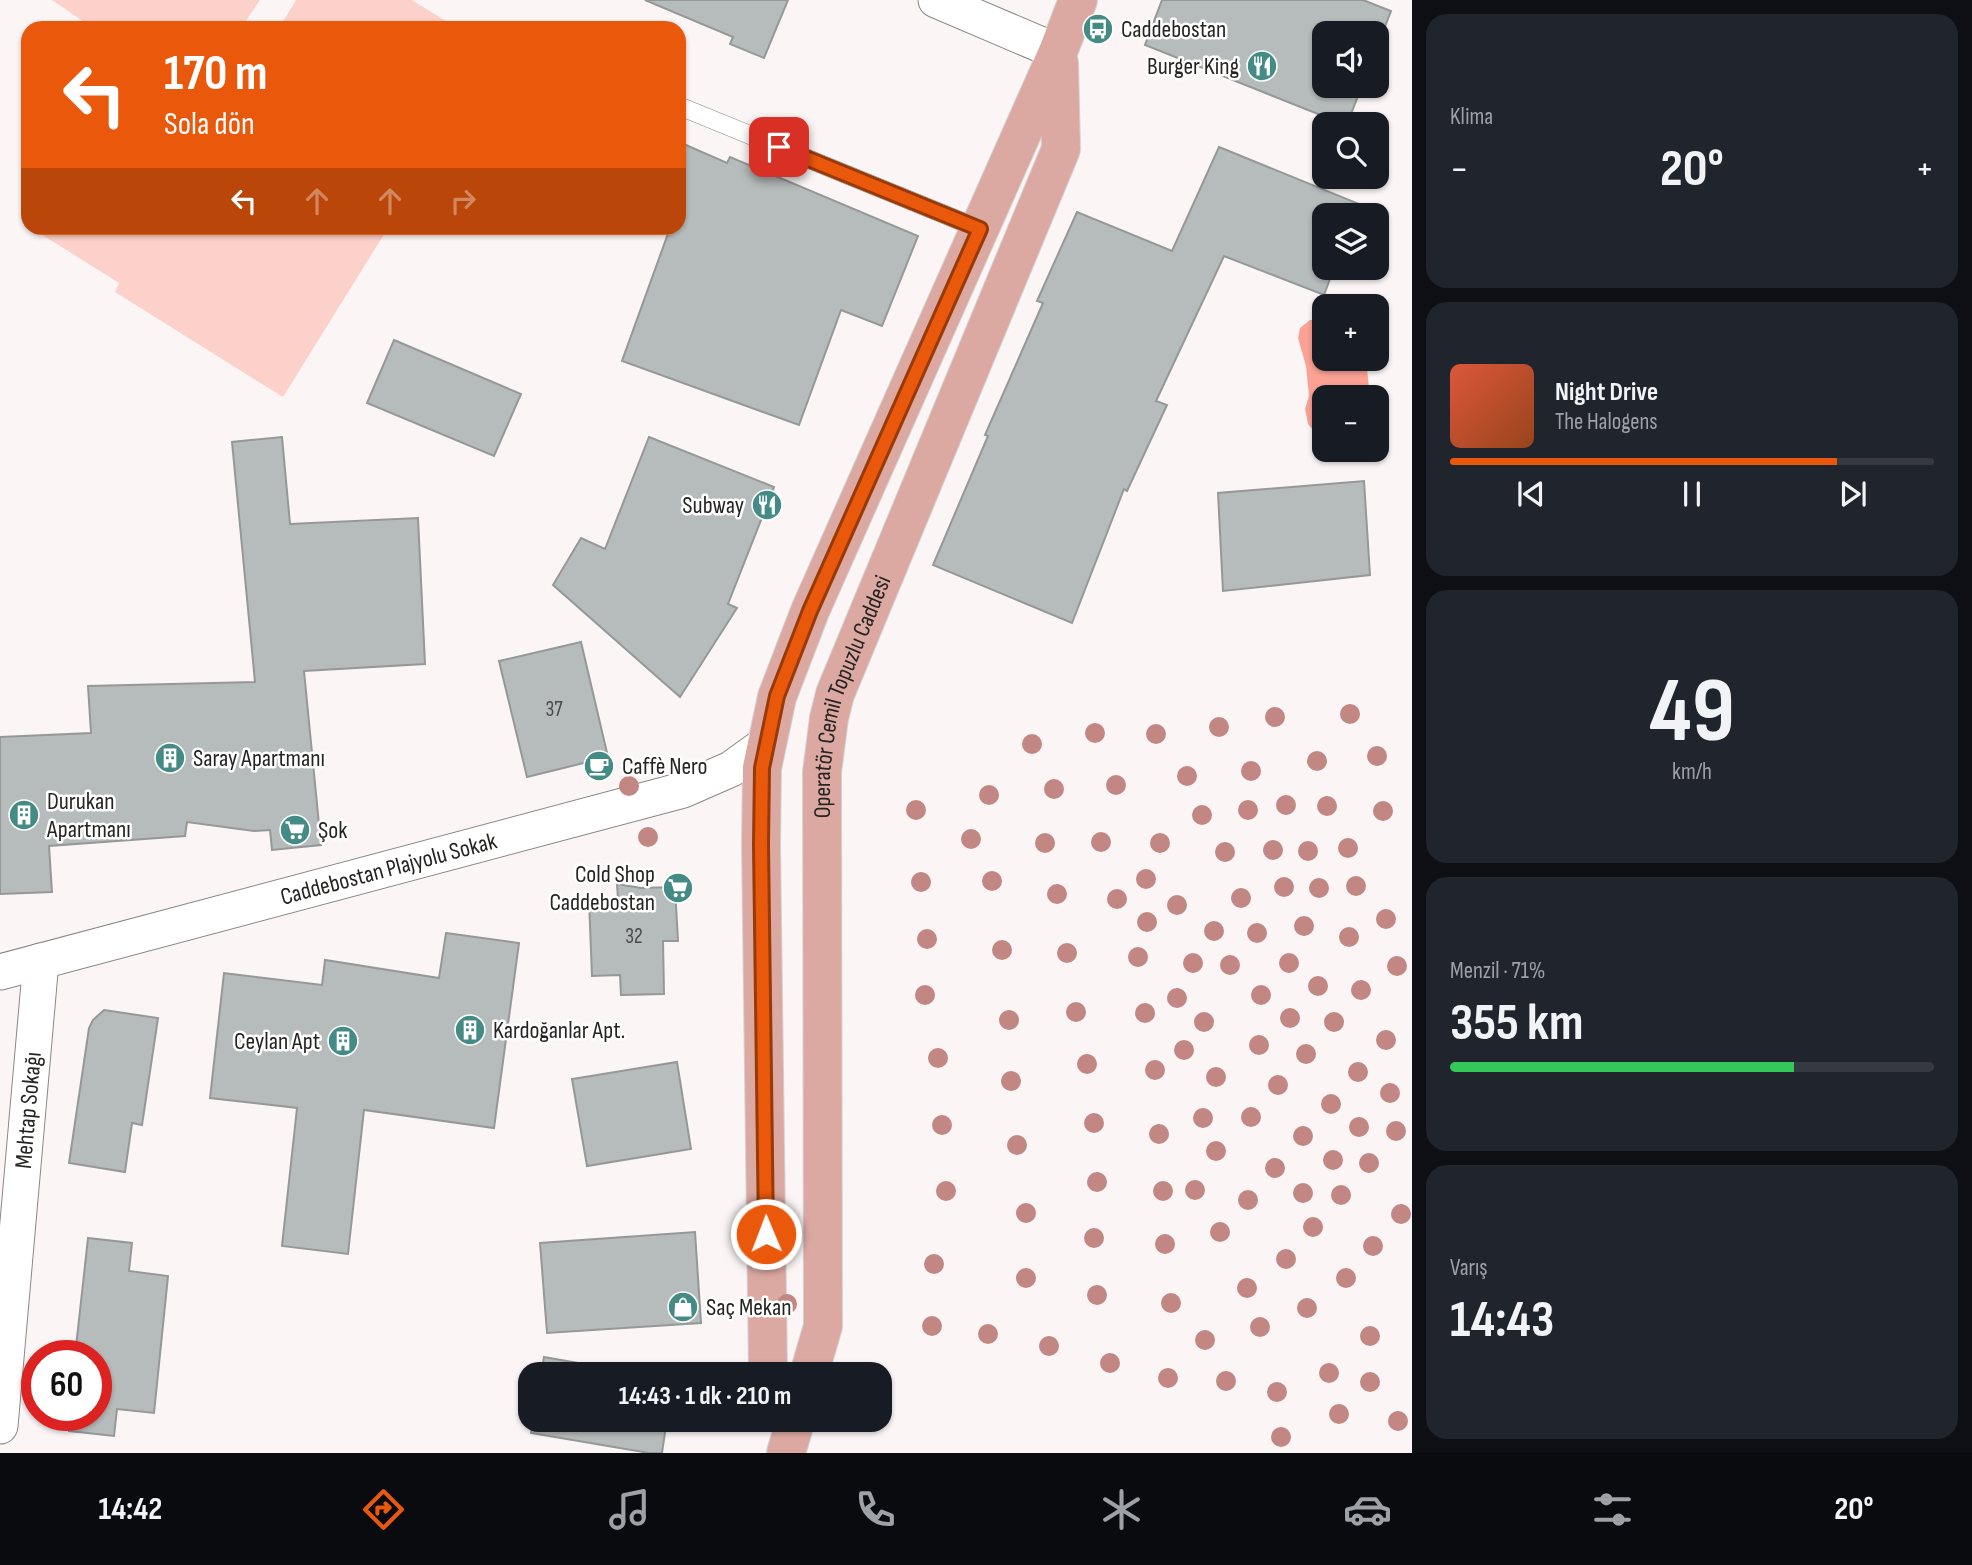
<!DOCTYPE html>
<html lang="tr">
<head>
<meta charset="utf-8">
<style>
	:root { --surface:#171b24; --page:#20242c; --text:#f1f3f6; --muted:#9ea1a6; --line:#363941; --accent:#ea580c }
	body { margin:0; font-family:"Sofia Sans Condensed",sans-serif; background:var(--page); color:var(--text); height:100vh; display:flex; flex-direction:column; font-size:26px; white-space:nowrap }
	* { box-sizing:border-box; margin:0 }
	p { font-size:23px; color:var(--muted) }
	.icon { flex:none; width:38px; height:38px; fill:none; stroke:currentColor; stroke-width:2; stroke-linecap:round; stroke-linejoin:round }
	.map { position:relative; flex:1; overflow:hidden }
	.details { display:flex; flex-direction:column; gap:14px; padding:14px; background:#0d0f14; width:560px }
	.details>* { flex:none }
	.banner { position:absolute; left:21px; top:21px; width:665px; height:214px; border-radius:21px; box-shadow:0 2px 5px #0004; background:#ea580c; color:#fff; overflow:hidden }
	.controls { position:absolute; left:1312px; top:21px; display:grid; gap:14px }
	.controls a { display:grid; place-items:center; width:77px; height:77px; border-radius:14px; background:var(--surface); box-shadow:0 2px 5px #0004; font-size:35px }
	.speed { position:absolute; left:21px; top:1340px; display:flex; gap:14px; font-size:35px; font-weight:700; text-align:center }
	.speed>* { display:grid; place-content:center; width:91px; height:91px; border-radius:50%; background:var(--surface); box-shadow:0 2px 5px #0004; line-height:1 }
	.speed .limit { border:10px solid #d22; background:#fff; color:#111 }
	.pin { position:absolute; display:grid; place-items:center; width:60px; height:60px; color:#fff; margin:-30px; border-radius:14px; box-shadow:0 4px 10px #0006 }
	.me { position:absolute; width:77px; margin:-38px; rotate:359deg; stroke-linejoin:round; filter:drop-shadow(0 0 5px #0008) }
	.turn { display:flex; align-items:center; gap:24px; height:147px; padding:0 28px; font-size:32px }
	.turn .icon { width:91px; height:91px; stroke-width:2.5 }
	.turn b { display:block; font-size:49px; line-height:60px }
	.lanes { display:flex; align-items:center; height:66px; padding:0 28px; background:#0003; justify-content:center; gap:35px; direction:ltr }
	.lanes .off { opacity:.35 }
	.big { font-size:52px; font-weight:700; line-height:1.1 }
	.details .widget { flex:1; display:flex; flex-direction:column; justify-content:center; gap:10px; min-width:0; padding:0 24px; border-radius:21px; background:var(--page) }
	.details .dial { align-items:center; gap:0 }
	.dial b { font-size:91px; line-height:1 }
	.song { display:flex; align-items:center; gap:21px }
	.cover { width:84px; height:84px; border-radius:10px; background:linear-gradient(135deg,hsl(10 70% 55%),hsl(20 70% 35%)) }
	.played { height:7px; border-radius:4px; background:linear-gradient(90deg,var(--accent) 80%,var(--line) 80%) }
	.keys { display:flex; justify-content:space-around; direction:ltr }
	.heat { display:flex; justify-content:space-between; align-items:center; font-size:38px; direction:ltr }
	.charge { height:10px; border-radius:5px; background:linear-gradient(90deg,#34c759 71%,var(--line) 0) }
	.trip { position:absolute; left:518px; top:1362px; width:374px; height:70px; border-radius:21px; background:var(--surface); box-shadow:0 2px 5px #0004; font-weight:700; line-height:70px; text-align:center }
	.dock { display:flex; height:112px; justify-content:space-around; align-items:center; background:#090b0e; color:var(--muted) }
	.dock .icon { width:49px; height:49px }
	.dock .on { color:var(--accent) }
	.dock b { font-size:32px; color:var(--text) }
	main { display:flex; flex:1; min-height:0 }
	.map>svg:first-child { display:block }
	.green { fill:#fcd1ca }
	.water { fill:#fca295 }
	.building { fill:#b6bcbb; stroke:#949998; stroke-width:2 }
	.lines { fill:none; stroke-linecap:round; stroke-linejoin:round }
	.lane-casing { stroke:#8c8787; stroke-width:19 }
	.street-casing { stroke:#8c8787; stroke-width:37 }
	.primary-casing { stroke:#d3d3d3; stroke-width:40 }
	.lane { stroke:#fff; stroke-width:18 }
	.street { stroke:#fff; stroke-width:35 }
	.primary { stroke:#dca9a2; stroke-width:38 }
	.tree { fill:#c28782 }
	.route-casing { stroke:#983908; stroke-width:18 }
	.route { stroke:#ea580c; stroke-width:12 }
	.labels { text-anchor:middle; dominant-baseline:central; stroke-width:5; stroke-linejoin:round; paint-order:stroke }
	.number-label { font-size:21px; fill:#494a49 }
	.poi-label { font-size:24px; fill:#252423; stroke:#fff; text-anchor:start }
	.street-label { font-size:24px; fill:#252423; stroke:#fff }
</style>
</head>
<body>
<main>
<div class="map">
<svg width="1412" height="1453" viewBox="0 0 1412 1453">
	<rect width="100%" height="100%" fill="#fbf6f5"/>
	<g class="green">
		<polygon points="52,0 260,0 241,28 93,28"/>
		<polygon points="296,0 412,0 457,28 279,28"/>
		<polygon points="39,228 388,228 283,397 115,292 119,283 36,231"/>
	</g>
	<polygon class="water" points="1325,319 1325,359 1366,359 1370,397 1325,397 1325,439 1315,432 1308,424 1305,409 1309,396 1306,366 1298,338 1300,328 1310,320"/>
	<g class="building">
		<polygon points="645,0 788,0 764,58 730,44 733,37"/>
		<polygon points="1162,0 1363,0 1391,11 1377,47 1377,33 1325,33 1325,86 1362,86 1347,124 1343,124 1145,45"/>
		<polygon points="679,142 727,163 730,157 918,236 882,326 841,310 799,425 622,361 670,228 679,228"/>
		<polygon points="1219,147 1359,204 1354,215 1325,215 1325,268 1334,268 1324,295 1224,256 1156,401 1167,405 1127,491 1124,489 1072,623 933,565 988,436 985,435 1043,303 1037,301 1077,212 1172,251"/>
		<polygon points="394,340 521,394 494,456 367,403"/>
		<polygon points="282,437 290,524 418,518 425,664 304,671 321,845 272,850 270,830 254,831 187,822 185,836 49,846 52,892 0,894 0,737 91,733 88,686 255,682 232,442"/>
		<polygon points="649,437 774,487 728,604 737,608 680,697 553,585 581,538 605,549"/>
		<polygon points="1364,481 1370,575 1223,591 1218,493"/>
		<polygon points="581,642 608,757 527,777 499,661"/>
		<polygon points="617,884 641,888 675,887 678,941 663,941 664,994 621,995 620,975 592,976 589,901 618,900"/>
		<polygon points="446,933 519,943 494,1128 364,1110 348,1254 282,1246 297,1108 210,1098 224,973 322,985 325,960 439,978"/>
		<polygon points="104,1010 158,1018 142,1125 132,1123 125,1172 69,1163 89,1028 93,1020"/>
		<polygon points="677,1062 691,1149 587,1166 572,1079"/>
		<polygon points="695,1232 701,1323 547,1333 540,1243"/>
		<polygon points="88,1238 132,1243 129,1271 168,1276 154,1413 117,1409 114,1436 69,1431 70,1416 96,1416 96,1356 75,1356"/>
		<polygon points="544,1357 641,1374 541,1374"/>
		<polygon points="534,1419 667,1419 662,1453 649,1453 531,1433"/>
	</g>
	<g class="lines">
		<g class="lane-casing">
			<polyline id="lane" points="679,106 980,229"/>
		</g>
		<g class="street-casing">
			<g id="street">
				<polyline points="936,0 1058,52"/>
				<path id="s1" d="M0,972l683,-182 48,-21 36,-26"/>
				<path id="s2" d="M0,1426l41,-465"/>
			</g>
		</g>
		<g class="primary-casing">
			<g id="primary">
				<polyline points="768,1374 761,844 762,768 777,697 810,611 1058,52 1078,0"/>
				<path id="s3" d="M809,1374l14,-48 -1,-554 7,-54 6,-24 226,-545 -2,-86"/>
				<polyline points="786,1453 796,1419"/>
			</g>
		</g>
		<use href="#lane" class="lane"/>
		<use href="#street" class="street"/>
		<use href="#primary" class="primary"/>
	</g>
	<g class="tree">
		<circle cx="1350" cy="714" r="10"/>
		<circle cx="1275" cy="717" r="10"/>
		<circle cx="1219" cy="727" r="10"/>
		<circle cx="1095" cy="733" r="10"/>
		<circle cx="1156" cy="734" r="10"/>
		<circle cx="1032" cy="744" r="10"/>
		<circle cx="1377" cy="756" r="10"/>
		<circle cx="1317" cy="761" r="10"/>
		<circle cx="1251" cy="771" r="10"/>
		<circle cx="1187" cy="776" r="10"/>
		<circle cx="1116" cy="785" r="10"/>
		<circle cx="629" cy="786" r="10"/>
		<circle cx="1054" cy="789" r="10"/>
		<circle cx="989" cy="795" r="10"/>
		<circle cx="1286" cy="805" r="10"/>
		<circle cx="1327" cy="806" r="10"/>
		<circle cx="916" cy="810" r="10"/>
		<circle cx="1248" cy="810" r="10"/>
		<circle cx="1383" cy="811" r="10"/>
		<circle cx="1202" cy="815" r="10"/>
		<circle cx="648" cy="837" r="10"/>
		<circle cx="971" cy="839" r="10"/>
		<circle cx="1101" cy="842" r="10"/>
		<circle cx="1045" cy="843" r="10"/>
		<circle cx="1160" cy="843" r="10"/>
		<circle cx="1348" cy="848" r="10"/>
		<circle cx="1273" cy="850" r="10"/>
		<circle cx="1308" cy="851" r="10"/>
		<circle cx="1225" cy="852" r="10"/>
		<circle cx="1146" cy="879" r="10"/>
		<circle cx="992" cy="881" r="10"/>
		<circle cx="921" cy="882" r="10"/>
		<circle cx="1356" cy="886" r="10"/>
		<circle cx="1284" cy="887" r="10"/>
		<circle cx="1319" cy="888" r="10"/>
		<circle cx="1057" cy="894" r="10"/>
		<circle cx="1241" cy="898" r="10"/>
		<circle cx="1117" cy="899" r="10"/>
		<circle cx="1177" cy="905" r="10"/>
		<circle cx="1386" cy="919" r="10"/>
		<circle cx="1147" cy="922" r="10"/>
		<circle cx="1304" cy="926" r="10"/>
		<circle cx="1214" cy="931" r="10"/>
		<circle cx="1257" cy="933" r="10"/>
		<circle cx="1349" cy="937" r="10"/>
		<circle cx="927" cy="939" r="10"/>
		<circle cx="1002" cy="950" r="10"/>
		<circle cx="1067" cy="953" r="10"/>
		<circle cx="1138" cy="957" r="10"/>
		<circle cx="1193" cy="963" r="10"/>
		<circle cx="1289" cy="963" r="10"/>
		<circle cx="1230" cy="965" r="10"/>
		<circle cx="1397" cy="966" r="10"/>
		<circle cx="1318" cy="986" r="10"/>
		<circle cx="1361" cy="990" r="10"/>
		<circle cx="925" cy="995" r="10"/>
		<circle cx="1261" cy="995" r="10"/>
		<circle cx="1177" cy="998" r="10"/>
		<circle cx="1076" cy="1012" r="10"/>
		<circle cx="1145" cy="1013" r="10"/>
		<circle cx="1290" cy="1018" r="10"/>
		<circle cx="1009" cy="1020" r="10"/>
		<circle cx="1204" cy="1022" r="10"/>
		<circle cx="1334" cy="1022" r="10"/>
		<circle cx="1386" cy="1040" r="10"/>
		<circle cx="1259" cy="1045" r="10"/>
		<circle cx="1184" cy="1050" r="10"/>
		<circle cx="1306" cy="1054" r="10"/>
		<circle cx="938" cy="1058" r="10"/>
		<circle cx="1087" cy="1064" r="10"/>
		<circle cx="1155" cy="1070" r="10"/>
		<circle cx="1358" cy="1072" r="10"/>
		<circle cx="1216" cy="1077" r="10"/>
		<circle cx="1011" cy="1081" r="10"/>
		<circle cx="1278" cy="1085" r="10"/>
		<circle cx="1390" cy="1093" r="10"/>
		<circle cx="1331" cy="1104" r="10"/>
		<circle cx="1251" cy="1117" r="10"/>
		<circle cx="1203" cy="1118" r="10"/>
		<circle cx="1094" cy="1123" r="10"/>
		<circle cx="942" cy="1125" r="10"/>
		<circle cx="1359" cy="1127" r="10"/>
		<circle cx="1396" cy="1131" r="10"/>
		<circle cx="1159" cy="1134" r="10"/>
		<circle cx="1303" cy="1136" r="10"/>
		<circle cx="1017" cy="1145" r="10"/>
		<circle cx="1216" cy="1151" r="10"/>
		<circle cx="1333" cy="1160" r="10"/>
		<circle cx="1369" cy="1163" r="10"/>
		<circle cx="1275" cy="1168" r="10"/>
		<circle cx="1097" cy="1182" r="10"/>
		<circle cx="1195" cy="1190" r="10"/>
		<circle cx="946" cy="1191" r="10"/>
		<circle cx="1163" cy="1191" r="10"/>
		<circle cx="1303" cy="1193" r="10"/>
		<circle cx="1341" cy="1195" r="10"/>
		<circle cx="1248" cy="1200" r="10"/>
		<circle cx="1026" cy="1213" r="10"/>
		<circle cx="1401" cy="1214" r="10"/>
		<circle cx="1313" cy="1227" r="10"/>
		<circle cx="1220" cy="1232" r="10"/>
		<circle cx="1094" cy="1238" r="10"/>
		<circle cx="1165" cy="1244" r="10"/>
		<circle cx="1373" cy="1246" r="10"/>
		<circle cx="1286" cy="1259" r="10"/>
		<circle cx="934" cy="1264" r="10"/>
		<circle cx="1026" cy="1278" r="10"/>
		<circle cx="1346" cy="1278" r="10"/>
		<circle cx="1247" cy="1288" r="10"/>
		<circle cx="1097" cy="1295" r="10"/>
		<circle cx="1171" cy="1303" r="10"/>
		<circle cx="787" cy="1304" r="10"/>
		<circle cx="1307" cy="1308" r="10"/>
		<circle cx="932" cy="1326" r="10"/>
		<circle cx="1260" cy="1327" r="10"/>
		<circle cx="988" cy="1334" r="10"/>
		<circle cx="1370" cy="1336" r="10"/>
		<circle cx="1205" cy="1340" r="10"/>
		<circle cx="1049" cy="1346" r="10"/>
		<circle cx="1110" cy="1363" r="10"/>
		<circle cx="1329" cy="1373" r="10"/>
		<circle cx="1168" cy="1378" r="10"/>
		<circle cx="1226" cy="1381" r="10"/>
		<circle cx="1370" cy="1382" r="10"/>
		<circle cx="1277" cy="1392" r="10"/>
		<circle cx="1339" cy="1414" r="10"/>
		<circle cx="1398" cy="1421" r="10"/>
		<circle cx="1281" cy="1437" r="10"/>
	</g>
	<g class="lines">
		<g class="route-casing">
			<polyline id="route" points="766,1234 761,844 762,768 777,696 810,611 980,229 779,147"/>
		</g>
		<use href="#route" class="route"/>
	</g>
	<defs>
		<g id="bus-disc" transform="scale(1.575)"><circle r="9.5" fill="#448b85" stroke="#fff"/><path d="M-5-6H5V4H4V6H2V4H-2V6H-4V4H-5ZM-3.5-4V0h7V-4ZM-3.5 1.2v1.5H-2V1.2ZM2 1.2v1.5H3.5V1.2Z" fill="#fff"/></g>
		<g id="restaurant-disc" transform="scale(1.575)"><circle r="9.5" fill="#448b85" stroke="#fff"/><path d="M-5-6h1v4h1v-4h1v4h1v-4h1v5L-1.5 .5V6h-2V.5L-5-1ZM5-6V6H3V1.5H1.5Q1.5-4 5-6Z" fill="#fff"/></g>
		<g id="building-disc" transform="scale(1.575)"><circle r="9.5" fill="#448b85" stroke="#fff"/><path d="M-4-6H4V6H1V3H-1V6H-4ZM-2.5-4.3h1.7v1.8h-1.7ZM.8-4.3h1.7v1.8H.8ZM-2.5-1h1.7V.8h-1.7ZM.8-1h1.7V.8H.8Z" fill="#fff"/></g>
		<g id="cafe-disc" transform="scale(1.575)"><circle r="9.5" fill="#448b85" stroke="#fff"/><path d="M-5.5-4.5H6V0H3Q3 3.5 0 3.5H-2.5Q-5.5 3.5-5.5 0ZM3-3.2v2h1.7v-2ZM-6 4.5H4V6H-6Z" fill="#fff"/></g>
		<g id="supermarket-disc" transform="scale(1.575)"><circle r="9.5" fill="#448b85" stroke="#fff"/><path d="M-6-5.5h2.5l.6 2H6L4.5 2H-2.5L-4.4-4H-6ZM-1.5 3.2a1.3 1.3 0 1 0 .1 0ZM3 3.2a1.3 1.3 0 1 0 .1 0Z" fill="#fff"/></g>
		<g id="shop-disc" transform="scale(1.575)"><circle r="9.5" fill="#448b85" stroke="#fff"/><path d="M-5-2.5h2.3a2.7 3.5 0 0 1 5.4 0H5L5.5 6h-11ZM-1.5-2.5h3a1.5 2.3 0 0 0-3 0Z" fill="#fff"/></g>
	</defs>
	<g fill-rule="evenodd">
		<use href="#bus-disc" x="1098" y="29"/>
		<use href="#restaurant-disc" x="1262" y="66"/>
		<use href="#restaurant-disc" x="767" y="505"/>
		<use href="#building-disc" x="170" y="758"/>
		<use href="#cafe-disc" x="599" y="766"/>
		<use href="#building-disc" x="24" y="815"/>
		<use href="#supermarket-disc" x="295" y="830"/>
		<use href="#supermarket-disc" x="678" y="888"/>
		<use href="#building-disc" x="470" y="1030"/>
		<use href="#building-disc" x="343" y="1041"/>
		<use href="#shop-disc" x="683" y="1307"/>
	</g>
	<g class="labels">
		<g class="number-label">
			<text x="554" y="709">37</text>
			<text x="634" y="936">32</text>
		</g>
		<g class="poi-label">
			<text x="1121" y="29">Caddebostan</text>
			<text x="1239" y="66" text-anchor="end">Burger King</text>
			<text x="744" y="505" text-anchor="end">Subway</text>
			<text x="193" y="758">Saray Apartmanı</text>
			<text x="622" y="766">Caffè Nero</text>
			<text x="47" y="801">Durukan<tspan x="47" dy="28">Apartmanı</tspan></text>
			<text x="318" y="830">Şok</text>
			<text x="655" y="874" text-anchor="end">Cold Shop<tspan x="655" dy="28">Caddebostan</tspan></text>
			<text x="493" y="1030">Kardoğanlar Apt.</text>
			<text x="320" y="1041" text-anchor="end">Ceylan Apt</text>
			<text x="706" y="1307">Saç Mekan</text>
		</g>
		<g class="street-label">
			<text stroke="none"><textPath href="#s3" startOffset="684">Operatör Cemil Topuzlu Caddesi</textPath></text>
			<text stroke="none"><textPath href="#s1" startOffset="402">Caddebostan Plajyolu Sokak</textPath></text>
			<text stroke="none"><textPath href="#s2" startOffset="317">Mehtap Sokağı</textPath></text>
		</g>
	</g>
</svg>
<div class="controls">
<a><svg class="icon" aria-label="sound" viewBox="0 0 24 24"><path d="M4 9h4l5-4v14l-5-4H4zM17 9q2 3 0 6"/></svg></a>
<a><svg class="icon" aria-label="search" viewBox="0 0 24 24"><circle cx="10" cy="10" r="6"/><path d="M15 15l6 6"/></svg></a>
<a><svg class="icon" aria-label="layers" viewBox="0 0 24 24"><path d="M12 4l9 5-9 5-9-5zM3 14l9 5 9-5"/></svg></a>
<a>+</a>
<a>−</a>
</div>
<div class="speed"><div class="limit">60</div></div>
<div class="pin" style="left:779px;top:147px;background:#d93025"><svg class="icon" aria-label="arrive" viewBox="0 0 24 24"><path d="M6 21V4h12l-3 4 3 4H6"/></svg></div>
<svg class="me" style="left:766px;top:1234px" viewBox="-20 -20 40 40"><circle r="17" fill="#ea580c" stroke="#fff" stroke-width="3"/><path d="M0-11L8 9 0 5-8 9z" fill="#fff"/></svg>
<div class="trip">14:43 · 1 dk · 210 m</div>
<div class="banner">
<div class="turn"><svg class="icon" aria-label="left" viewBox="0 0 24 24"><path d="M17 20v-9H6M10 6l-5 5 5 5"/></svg><div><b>170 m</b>Sola dön</div></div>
<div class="lanes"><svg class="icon" aria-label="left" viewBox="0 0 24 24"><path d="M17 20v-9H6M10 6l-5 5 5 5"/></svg><svg class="icon off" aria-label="ahead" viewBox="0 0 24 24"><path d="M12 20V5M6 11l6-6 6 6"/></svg><svg class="icon off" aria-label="ahead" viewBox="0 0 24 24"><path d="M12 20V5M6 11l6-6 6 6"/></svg><svg class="icon off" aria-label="right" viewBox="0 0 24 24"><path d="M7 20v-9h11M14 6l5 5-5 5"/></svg></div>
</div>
</div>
<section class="details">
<div class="widget"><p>Klima</p>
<div class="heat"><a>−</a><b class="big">20°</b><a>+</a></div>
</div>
<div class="widget">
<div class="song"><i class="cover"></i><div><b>Night Drive</b><p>The Halogens</p></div></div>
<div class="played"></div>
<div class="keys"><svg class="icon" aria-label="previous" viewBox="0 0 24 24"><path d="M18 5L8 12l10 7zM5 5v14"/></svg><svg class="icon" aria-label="pause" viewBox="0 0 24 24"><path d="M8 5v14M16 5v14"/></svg><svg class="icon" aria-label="next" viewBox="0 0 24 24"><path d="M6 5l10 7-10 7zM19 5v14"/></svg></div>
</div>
<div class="widget dial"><b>49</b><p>km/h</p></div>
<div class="widget"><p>Menzil · 71%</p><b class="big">355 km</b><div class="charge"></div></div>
<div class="widget"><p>Varış</p><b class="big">14:43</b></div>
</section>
</main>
<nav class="dock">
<b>14:42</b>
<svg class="icon on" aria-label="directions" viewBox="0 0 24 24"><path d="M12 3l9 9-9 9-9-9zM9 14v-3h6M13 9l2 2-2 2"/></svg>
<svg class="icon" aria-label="music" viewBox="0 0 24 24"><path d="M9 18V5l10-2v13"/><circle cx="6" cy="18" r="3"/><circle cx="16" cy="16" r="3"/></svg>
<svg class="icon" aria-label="phone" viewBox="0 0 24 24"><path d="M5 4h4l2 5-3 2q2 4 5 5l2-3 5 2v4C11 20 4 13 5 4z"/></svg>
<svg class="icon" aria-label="climate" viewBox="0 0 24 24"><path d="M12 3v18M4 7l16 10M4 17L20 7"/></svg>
<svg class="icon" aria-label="car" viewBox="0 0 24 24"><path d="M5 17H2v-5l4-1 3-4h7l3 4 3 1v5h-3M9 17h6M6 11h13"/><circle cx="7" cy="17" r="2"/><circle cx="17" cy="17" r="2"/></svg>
<svg class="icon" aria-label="filters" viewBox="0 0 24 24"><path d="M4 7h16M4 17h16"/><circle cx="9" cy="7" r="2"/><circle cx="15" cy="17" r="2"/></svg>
<b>20°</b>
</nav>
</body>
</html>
